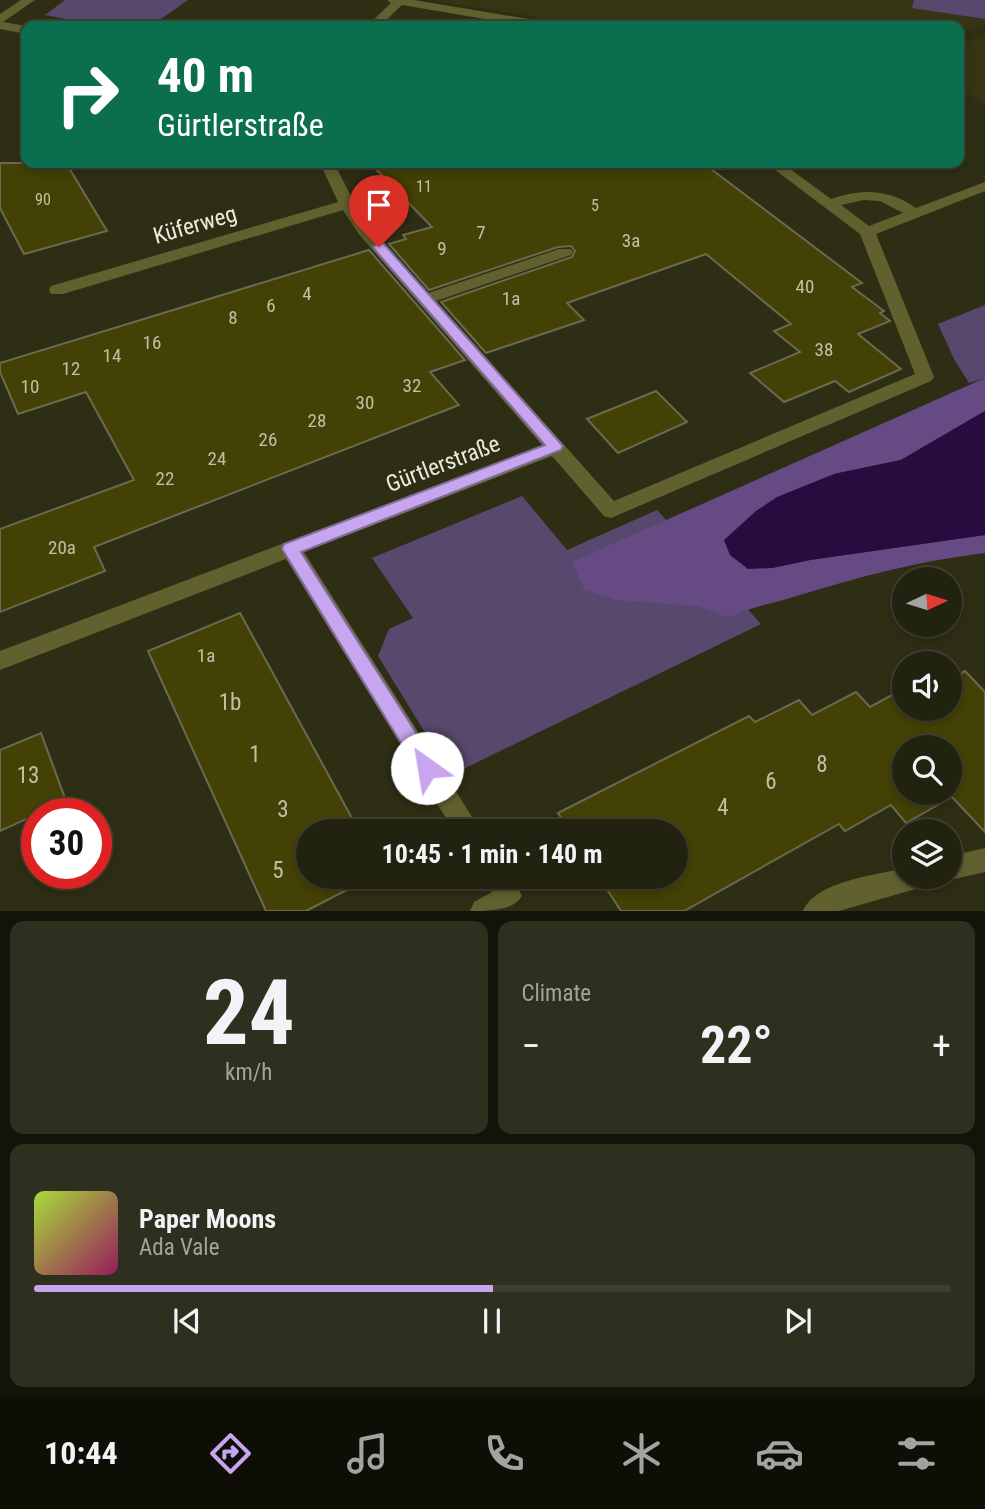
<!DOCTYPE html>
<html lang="en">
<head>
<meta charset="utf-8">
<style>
	:root { --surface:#222210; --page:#2e2f1e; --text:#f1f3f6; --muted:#a2a49f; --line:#3f3f30; --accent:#c7a6ef }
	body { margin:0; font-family:"Roboto Condensed",sans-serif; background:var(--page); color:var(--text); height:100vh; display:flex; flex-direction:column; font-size:26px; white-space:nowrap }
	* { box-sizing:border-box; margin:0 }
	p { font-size:23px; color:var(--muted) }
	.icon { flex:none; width:38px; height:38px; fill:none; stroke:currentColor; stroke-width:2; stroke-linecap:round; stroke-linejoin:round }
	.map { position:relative; height:911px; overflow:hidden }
	.side { display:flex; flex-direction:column; gap:10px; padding:10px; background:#131309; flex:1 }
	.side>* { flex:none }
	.top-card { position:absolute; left:21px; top:21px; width:943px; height:147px; border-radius:14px; box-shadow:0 4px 10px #0003,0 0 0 2px var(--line); background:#0b6e4f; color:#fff; overflow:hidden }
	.needle { width:46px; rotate:86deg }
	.controls { position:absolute; left:892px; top:567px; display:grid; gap:14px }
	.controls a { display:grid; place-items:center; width:70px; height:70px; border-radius:50%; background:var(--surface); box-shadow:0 4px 10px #0003,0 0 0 2px var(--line); font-size:35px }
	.speed { position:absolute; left:21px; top:798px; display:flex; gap:14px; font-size:35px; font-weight:700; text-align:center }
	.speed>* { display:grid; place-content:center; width:91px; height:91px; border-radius:50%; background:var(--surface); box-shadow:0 4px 10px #0003,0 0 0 2px var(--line); line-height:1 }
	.speed .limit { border:10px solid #d22; background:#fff; color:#111 }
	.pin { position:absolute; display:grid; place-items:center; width:60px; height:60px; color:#fff; margin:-72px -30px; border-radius:50% 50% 50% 0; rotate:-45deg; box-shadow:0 0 7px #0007 }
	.pin .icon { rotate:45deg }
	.me { position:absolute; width:77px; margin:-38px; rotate:328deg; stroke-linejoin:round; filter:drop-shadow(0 0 5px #0008) }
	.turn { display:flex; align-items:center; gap:24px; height:147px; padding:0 21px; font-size:32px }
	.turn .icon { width:91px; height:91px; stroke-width:2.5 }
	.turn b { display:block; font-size:49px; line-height:60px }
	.big { font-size:52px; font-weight:700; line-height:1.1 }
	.side .card { flex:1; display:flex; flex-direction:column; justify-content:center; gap:10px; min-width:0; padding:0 24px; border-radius:14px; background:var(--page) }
	.side .dial { align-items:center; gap:0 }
	.dial b { font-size:91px; line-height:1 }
	.song { display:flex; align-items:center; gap:21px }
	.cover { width:84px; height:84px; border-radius:10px; background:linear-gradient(135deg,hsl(80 70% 55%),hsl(330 70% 35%)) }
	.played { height:7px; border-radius:4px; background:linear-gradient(90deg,var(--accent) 50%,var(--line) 50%) }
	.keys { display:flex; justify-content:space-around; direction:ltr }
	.heat { display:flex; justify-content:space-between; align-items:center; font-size:38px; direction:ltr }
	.side .tiles { flex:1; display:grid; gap:10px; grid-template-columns:1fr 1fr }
	.card:last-child { grid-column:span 2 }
	.trip { position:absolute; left:296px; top:819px; width:392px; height:70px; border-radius:35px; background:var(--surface); box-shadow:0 4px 10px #0003,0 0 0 2px var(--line); font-weight:700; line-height:70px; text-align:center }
	.dock { display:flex; height:112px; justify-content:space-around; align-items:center; background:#0e0e06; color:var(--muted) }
	.dock .icon { width:49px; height:49px }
	.dock .selected { color:var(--accent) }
	.dock b { font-size:32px; color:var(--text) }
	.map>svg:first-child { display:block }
	.built { fill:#353514 }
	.green { fill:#59486d }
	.forest { fill:#664a83 }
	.water { fill:#280b3f }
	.building { fill:#434105; stroke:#6a6a4f; stroke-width:2; fill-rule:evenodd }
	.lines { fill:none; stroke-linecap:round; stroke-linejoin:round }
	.minor { fill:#61602f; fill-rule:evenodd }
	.route { fill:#c7a6ef; stroke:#816c9b; stroke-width:2 }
	.labels { text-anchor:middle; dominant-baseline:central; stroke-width:7; stroke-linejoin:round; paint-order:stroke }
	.far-number-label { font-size:16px; fill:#c1c0a6 }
	.number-label { font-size:19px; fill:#c1c0a6 }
	.street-label { font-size:23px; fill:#ebebdc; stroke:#2e2e15 }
	.near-number-label { font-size:23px; fill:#c1c0a6 }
</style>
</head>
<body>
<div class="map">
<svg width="985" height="911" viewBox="0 0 985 911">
	<rect width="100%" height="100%" fill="#2e2e15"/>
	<g class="built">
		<polygon points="430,0 985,0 985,25 959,34 959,26 570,26 524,15"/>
		<polygon points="985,35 985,104 959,89 959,44"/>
	</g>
	<g class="green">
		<polygon points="65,0 188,0 151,26 104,26 45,15"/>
		<polygon points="914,0 985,0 985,19 912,8"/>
		<polygon points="985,305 985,378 969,383 954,359 938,324"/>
		<polygon points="522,496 567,550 657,510 761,624 451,775 378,656 389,629 413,618 372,558"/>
	</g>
	<path class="forest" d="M985,378v33l-84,49 -67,14 -62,94 38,-8 175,-25v18c-68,8 -130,25 -195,45 -22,7 -41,9 -61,20l-32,-12 -81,-6 -32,-11 -12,-27z"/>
	<polygon class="water" points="985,411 985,535 810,560 772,568 748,569 730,555 724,540 756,511 777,497 834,474 901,460"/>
	<g class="building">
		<polygon points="0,163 66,163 107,231 24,254 0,208"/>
		<polygon points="370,163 703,163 862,283 852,287 884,311 880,313 890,321 858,334 901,369 849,392 835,381 784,402 750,373 800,352 774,331 791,324 706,254 567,303 584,320 486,353 441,302 572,257 575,251 571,246 558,247 429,290 389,244 406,239 403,235 432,227"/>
		<polygon points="369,250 465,360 430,372 459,405 94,547 105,571 0,612 0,529 134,480 86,392 18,414 0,372 0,363"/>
		<polygon points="656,391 687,422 618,453 587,419"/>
		<polygon points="240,613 359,831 308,831 308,877 372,877 306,911 266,911 148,651"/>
		<path d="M965,671l20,21v140l-33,-35 -46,26 -15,-18 -46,26 -6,-7 -155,87h-63l-22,-34h77v-46h-107l-11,-18 191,-97 6,6 44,-22 13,15 44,-23 14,15 35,-19v21h45v-30zM905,747h45v46h-45z"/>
		<polygon points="41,733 66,801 0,831 0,750"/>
	</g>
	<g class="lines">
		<g class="minor">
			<polygon points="21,0 35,0 3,22 26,26 26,34 0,29 0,14"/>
			<polygon points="387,0 414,0 547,22 553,26 527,26 402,5 380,26 367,26 391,3"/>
			<path d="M320,163h14l21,41 15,23 58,66 131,-44h12l2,3 -2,3 -135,46 178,200 301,-127 -55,-140 -94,-71h16l49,36c31,-11 58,-10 85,9l69,-26v9l-109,43 58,143 -3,4 -320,137 -7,-2 -52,-60 -248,96 177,279h-27l-168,-272 -286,111v-19l542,-206 -184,-212 -15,-23 -280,84h-12l-2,-4 2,-4 287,-84zM864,200l16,1 23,12 -34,13 -28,-21z"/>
			<polygon points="985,848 985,872 950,880 941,877 950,877 950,856"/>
			<path d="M905,868v9h25l-4,9 -87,25h-36c13,-30 73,-36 102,-43z"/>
			<path d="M484,877h28l10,19c-9,15 -33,15 -52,15l4,-9 18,-10z"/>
		</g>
	</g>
	<polygon class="route" points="379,243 384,244 563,446 561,450 301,552 434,761 437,768 434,774 427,776 420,774 282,549 284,544 545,445 375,250 373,247"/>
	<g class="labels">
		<g class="far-number-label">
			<text x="424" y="186">11</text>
			<text x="43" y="199">90</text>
			<text x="595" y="205">5</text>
		</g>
		<g class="number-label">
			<text x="481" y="232">7</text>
			<text x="631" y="240">3a</text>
			<text x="442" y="248">9</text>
			<text x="805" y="286">40</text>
			<text x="307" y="293">4</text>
			<text x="511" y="298">1a</text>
			<text x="271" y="305">6</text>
			<text x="233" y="317">8</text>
			<text x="152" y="342">16</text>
			<text x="824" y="349">38</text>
			<text x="112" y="355">14</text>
			<text x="71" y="368">12</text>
			<text x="412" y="385">32</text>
			<text x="30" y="386">10</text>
			<text x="365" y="402">30</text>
			<text x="317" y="420">28</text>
			<text x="268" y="439">26</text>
			<text x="217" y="458">24</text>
			<text x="165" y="478">22</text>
			<text x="62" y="547">20a</text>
			<text x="206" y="655">1a</text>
		</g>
		<g class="street-label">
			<text transform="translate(195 225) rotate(-16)">Küferweg</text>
			<text transform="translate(443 464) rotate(-21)">Gürtlerstraße</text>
		</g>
		<g class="near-number-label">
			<text x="230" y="702">1b</text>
			<text x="255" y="754">1</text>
			<text x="822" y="764">8</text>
			<text x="28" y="775">13</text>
			<text x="771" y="781">6</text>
			<text x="723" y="807">4</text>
			<text x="283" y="809">3</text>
			<text x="278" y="870">5</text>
		</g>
	</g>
</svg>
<div class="controls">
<a><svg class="needle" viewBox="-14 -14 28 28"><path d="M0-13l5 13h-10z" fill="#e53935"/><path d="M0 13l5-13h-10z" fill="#a2a49f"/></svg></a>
<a><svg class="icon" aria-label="sound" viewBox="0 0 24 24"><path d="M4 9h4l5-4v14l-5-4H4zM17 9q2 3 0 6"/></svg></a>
<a><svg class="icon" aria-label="search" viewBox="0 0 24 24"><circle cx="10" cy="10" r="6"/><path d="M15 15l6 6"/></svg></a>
<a><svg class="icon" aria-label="layers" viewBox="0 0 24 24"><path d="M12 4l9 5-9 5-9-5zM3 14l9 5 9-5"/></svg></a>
</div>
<div class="speed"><div class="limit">30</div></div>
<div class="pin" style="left:379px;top:247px;background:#d93025"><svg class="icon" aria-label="arrive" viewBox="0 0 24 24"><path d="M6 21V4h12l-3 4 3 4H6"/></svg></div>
<svg class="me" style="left:427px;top:768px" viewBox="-20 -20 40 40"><circle r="19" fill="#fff"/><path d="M0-13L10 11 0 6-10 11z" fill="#c7a6ef"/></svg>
<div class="trip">10:45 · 1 min · 140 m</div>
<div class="top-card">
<div class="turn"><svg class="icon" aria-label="right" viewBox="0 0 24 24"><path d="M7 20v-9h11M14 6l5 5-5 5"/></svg><div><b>40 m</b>Gürtlerstraße</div></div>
</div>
</div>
<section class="side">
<div class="tiles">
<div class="card dial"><b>24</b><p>km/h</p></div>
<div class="card"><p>Climate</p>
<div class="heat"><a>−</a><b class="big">22°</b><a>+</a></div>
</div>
<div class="card">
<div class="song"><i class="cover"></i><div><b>Paper Moons</b><p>Ada Vale</p></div></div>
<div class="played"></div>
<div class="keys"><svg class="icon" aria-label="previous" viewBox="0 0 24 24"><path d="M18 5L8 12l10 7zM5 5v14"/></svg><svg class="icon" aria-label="pause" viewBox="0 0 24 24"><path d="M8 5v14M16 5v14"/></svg><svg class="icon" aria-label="next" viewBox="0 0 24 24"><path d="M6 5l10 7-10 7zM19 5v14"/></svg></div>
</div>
</div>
</section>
<nav class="dock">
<b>10:44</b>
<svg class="icon selected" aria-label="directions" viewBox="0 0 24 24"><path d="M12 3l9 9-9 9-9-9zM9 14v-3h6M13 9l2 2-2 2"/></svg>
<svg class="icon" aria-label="music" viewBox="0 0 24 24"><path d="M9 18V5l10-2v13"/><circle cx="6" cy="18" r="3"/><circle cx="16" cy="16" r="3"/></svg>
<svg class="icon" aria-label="phone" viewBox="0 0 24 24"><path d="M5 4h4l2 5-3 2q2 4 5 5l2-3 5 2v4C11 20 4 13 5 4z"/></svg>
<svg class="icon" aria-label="climate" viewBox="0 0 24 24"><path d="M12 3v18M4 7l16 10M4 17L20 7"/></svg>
<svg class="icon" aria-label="car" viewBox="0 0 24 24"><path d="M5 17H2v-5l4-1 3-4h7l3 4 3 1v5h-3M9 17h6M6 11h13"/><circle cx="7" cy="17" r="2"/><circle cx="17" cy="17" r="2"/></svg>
<svg class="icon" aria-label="filters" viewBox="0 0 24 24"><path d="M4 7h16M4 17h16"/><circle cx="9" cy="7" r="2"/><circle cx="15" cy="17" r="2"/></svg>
</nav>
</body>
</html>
